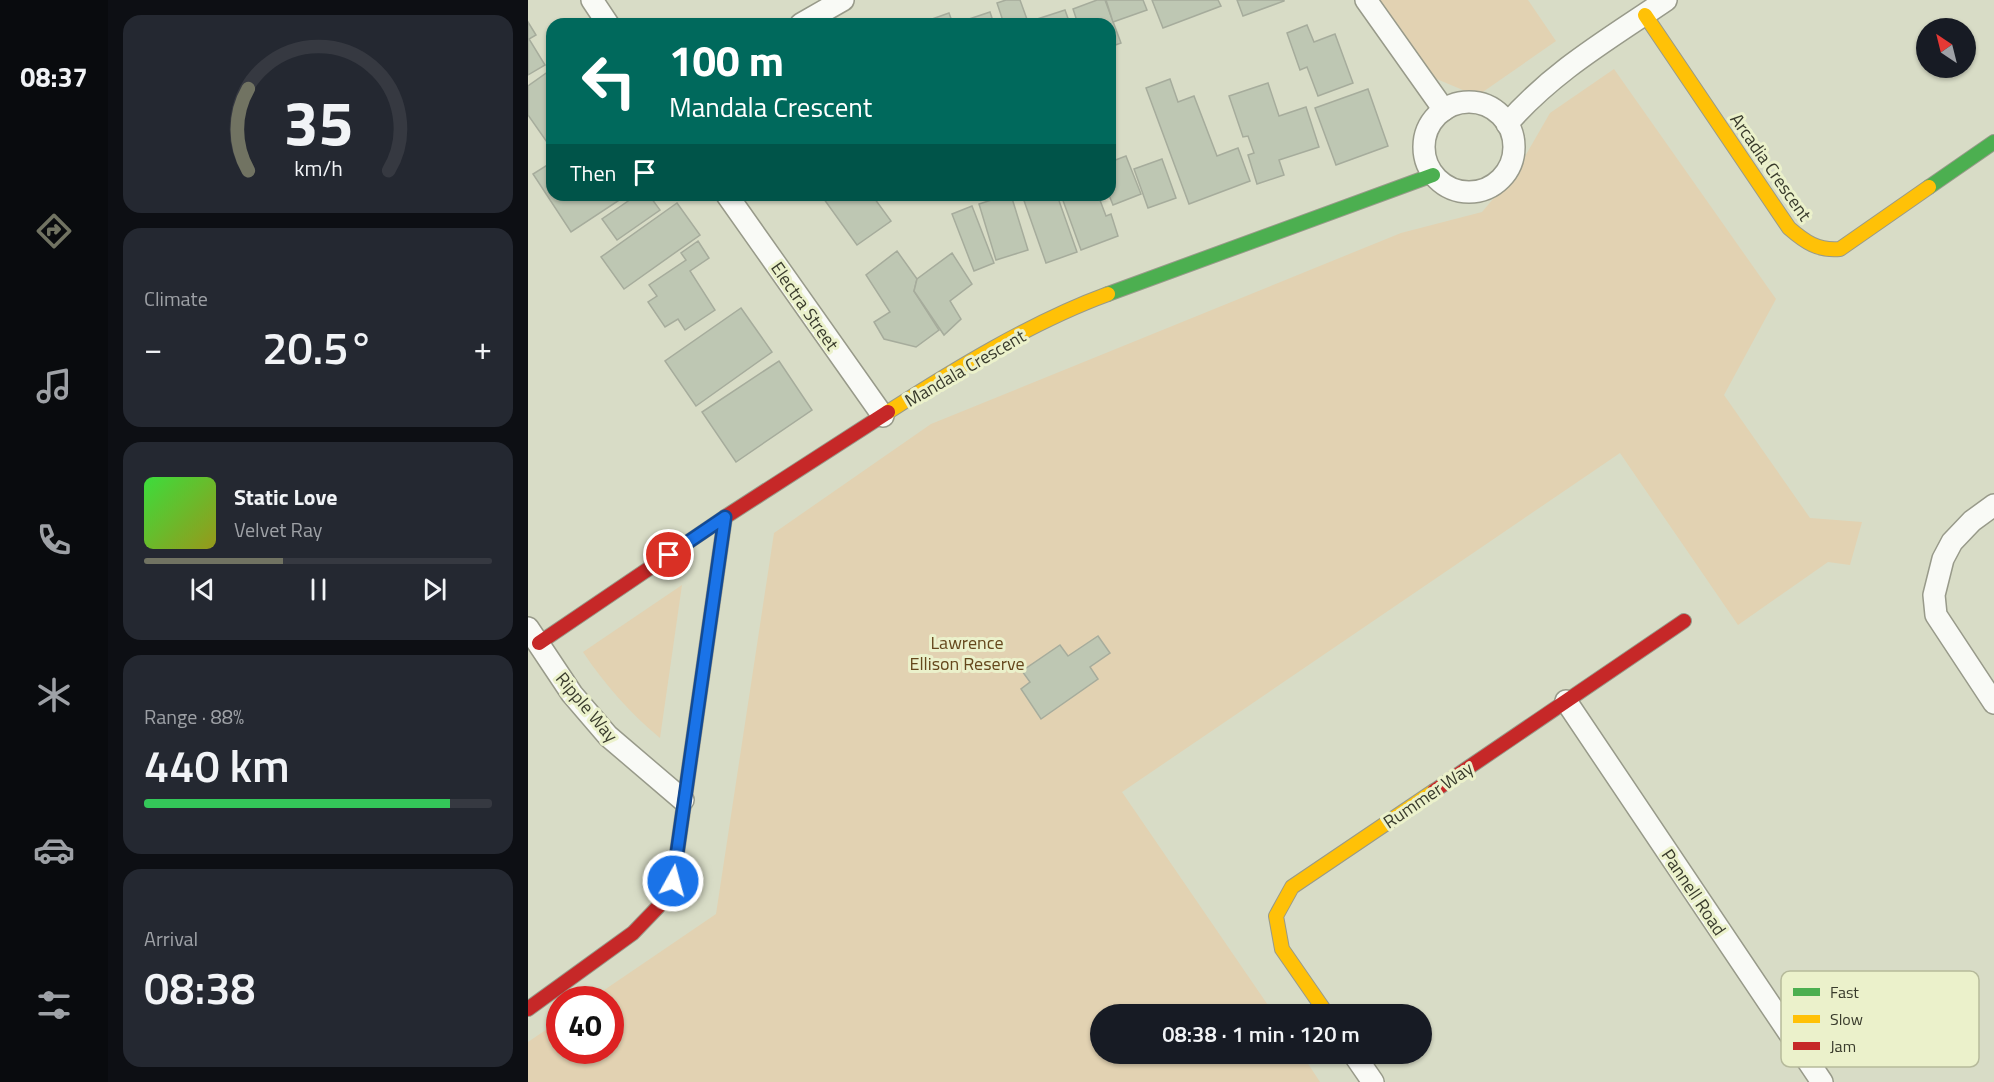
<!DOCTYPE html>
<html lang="en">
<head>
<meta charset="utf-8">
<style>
	:root { --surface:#171b24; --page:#242831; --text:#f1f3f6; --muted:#9ea1a6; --line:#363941; --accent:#717362 }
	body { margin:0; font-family:"Titillium Web",sans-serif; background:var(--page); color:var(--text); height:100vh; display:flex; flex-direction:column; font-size:22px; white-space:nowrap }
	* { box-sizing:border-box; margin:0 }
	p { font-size:20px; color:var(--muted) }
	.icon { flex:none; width:33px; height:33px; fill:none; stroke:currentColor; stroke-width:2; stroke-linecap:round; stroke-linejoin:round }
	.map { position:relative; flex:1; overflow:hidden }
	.drawer { display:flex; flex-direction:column; gap:15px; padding:15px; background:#0d0f14; width:420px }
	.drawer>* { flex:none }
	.top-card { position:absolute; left:18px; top:18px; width:570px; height:183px; border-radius:18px; box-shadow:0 2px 4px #0004; background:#00695c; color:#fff; overflow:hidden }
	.needle { width:39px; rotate:325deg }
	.tools { position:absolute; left:1388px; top:18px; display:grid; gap:12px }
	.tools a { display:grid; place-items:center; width:60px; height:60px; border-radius:50%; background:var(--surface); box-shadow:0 2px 4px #0004; font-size:30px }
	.speed { position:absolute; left:18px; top:986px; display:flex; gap:12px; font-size:30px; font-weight:700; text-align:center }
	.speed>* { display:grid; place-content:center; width:78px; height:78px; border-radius:50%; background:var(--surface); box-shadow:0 2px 4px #0004; line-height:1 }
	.speed .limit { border:9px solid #d22; background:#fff; color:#111 }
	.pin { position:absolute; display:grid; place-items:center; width:51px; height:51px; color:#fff; margin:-26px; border:3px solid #fff; border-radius:50%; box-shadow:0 2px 6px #0007 }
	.me { position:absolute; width:66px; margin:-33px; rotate:7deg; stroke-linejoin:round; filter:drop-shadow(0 0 4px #0008) }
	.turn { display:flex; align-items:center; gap:21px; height:126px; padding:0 24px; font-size:27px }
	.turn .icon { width:78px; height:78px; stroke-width:2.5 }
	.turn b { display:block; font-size:42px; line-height:51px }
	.then { display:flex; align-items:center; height:57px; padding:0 24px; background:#0003; gap:12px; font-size:22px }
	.big { font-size:45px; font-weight:600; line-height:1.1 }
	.drawer .card { flex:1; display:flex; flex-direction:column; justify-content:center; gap:9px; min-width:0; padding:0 21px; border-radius:18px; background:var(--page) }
	.drawer .dial { align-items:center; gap:0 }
	.dial svg { height:156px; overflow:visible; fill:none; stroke:var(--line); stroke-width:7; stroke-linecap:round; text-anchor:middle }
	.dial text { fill:var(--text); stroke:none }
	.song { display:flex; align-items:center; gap:18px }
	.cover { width:72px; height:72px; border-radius:9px; background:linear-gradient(135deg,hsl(120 70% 55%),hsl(60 70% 35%)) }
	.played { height:6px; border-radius:3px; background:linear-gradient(90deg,var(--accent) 40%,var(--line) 40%) }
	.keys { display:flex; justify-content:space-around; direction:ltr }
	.heat { display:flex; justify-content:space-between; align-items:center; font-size:33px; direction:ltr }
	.charge { height:9px; border-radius:4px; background:linear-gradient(90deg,#34c759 88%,var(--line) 0) }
	.trip { position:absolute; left:562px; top:1004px; width:342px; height:60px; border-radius:30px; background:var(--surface); box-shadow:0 2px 4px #0004; font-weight:600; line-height:60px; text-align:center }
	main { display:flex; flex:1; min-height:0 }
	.dock { display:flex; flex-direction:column; width:108px; justify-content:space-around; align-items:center; background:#090b0e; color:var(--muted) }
	.dock .icon { width:42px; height:42px }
	.dock .active { color:var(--accent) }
	.dock b { font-size:27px; color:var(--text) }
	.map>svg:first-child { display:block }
	.green { fill:#e2d2b2 }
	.building { fill:#bec7b3; stroke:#a6ac9c; stroke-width:1.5 }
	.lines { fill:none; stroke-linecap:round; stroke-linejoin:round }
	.street-casing { stroke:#989a8a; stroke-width:24 }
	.fast-casing { stroke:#989a8a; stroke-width:16 }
	.slow-casing { stroke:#989a8a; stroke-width:16 }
	.jam-casing { stroke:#989a8a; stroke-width:16 }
	.street { stroke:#f9faf6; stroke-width:21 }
	.fast { stroke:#4caf50; stroke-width:14 }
	.slow { stroke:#ffc107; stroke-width:14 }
	.jam { stroke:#c62828; stroke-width:14 }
	.route-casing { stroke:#114b97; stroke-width:15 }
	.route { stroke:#1a73e8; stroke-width:10 }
	.labels { text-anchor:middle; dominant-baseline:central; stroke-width:6; stroke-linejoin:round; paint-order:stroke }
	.street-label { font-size:18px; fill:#393b2c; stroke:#ebf1cb }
	.park-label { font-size:18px; fill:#65471c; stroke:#ebf1cb }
	.key { fill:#ebf1cb; stroke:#b6ba9b; stroke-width:1.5 }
	.key-label { font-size:16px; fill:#393b2c }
</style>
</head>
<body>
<main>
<nav class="dock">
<b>08:37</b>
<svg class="icon active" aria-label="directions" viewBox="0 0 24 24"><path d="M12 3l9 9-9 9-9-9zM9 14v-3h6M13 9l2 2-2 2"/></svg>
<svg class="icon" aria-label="music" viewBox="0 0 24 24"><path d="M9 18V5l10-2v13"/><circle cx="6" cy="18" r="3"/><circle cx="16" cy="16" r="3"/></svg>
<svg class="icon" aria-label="phone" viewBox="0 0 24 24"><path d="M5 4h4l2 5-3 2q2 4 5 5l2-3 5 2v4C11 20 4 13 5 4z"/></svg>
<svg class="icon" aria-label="climate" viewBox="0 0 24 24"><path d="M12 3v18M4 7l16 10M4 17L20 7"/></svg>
<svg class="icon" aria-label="car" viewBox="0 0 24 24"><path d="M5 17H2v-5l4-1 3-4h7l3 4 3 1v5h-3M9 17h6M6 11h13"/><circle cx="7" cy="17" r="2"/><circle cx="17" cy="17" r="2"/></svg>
<svg class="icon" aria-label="filters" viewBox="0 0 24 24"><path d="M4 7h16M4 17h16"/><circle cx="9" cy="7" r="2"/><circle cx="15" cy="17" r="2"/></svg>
</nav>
<section class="drawer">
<div class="card dial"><svg viewBox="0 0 100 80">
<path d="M14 69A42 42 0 1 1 86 69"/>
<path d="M14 69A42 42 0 0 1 14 27" stroke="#717362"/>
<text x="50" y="56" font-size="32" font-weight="700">35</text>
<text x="50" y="72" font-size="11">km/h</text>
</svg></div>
<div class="card"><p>Climate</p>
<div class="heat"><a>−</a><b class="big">20.5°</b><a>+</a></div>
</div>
<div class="card">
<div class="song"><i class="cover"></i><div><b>Static Love</b><p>Velvet Ray</p></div></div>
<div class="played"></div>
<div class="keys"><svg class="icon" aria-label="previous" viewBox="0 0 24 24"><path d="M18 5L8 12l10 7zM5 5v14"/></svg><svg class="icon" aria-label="pause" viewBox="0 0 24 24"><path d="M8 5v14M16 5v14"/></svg><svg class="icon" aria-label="next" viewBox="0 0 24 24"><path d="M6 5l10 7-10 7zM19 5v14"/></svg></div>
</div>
<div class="card"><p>Range · 88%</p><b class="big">440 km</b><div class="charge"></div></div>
<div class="card"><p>Arrival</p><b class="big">08:38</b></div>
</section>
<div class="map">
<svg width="1466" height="1082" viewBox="0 0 1466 1082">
	<rect width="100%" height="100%" fill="#d8dcc6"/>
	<g class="green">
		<polygon points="850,0 1000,0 1028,41 949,96 904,77"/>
		<polygon points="1086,69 1248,299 1196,395 1282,518 1334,522 1322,565 1300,562 1210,625 1092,453 594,792 746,1014 573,1014 573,1053 773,1053 792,1082 0,1082 0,1042 31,1021 32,1050 82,1050 82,999 63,999 188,914 246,533 403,424 873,233 954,212 988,172 1022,113"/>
		<path d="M154,585l-22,153c-30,-25 -55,-53 -77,-86z"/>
	</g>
	<g class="building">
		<polygon points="478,0 492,0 500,22 537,10 542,24 476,24 469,3"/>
		<polygon points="569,0 577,0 593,43 582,47 582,24 550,24 545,9"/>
		<polygon points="578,0 615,0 619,10 585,22"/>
		<polygon points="624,0 690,0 693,6 635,28"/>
		<polygon points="709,0 756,0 756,1 715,16"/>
		<polygon points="462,12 466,24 429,24 429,23"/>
		<polygon points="421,13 425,24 390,24"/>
		<polygon points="0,22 8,35 1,39 17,65 0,75"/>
		<polygon points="779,25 786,42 807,34 825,83 790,96 779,67 772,70 759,33"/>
		<polygon points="24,69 24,143 21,145 0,115 0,86"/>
		<polygon points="642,79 650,102 666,96 689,156 710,148 722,181 661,204 618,88"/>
		<polygon points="740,83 751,116 778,107 791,147 751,160 756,175 729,184 720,155 726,153 720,136 715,137 701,96"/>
		<polygon points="840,89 860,146 808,165 787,108"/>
		<polygon points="598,156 613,194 585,205 581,195 582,162"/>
		<polygon points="634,159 648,198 620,208 606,169"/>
		<polygon points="24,162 24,195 99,195 43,232 5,174"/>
		<polygon points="109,195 121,195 132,210 89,240 74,219"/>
		<polygon points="293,195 344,195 363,221 329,245"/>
		<polygon points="479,195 483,195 500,250 468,260 451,204"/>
		<polygon points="494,195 529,195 549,252 518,263"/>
		<polygon points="533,195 570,195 578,216 583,214 590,236 553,250"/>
		<polygon points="149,203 172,235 96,289 73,257"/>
		<polygon points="444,206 466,263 446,271 424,214"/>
		<polygon points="170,241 181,258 162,271 187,310 157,330 150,319 137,327 120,302 129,296 121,285 158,260 153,253"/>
		<polygon points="369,251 389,279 386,291 411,330 388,347 356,339 346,322 362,312 338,275"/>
		<polygon points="424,253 444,284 422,301 433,319 416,335 386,291 389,279"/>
		<polygon points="213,308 244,352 168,406 137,361"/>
		<polygon points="251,361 284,410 208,462 174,412"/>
		<polygon points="570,636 582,653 562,667 570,679 513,719 493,689 502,682 494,671 532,645 540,656"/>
	</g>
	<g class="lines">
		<g class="street-casing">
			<g id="street">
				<polyline points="64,0 80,24"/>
				<polyline points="838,0 916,110"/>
				<polyline points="273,24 315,0"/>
				<circle cx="941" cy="147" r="45"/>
				<path d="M979,124c46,-53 102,-85 159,-124"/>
				<polyline points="199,195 355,416"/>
				<polyline points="1466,505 1444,521 1424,542 1415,559 1406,595 1408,615 1466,703"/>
				<polyline points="0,628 44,694 80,736 155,800"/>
				<polyline points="1038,701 1294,1082"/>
				<polyline points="825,1053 845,1082"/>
			</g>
		</g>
		<g class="fast-casing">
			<g id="fast">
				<polyline points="1401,187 1466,142"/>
				<polyline points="580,294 905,175"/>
			</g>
		</g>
		<g class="slow-casing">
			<g id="slow">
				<path d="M1117,15l144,213c16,14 29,23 51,21l89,-62"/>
				<path d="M360,412c67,-43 146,-91 220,-118"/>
				<polyline points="799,1014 754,949 748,916 764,887 906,791"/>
			</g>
		</g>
		<g class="jam-casing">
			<g id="jam">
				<polyline points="11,643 197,517 360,412"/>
				<polyline points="906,791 1156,621"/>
				<polyline points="0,1009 105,933 130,907 145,881 197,517"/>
			</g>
		</g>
		<use href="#street" class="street"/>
		<use href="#fast" class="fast"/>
		<use href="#slow" class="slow"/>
		<use href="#jam" class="jam"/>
	</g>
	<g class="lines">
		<g class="route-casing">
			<polyline id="route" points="141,555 197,517 145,881"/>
		</g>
		<use href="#route" class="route"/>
	</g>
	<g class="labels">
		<g class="street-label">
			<text transform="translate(1243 167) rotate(55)">Arcadia Crescent</text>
			<text transform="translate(277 306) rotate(55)">Electra Street</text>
			<text transform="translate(437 368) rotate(-30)">Mandala Crescent</text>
			<text transform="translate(59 707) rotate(50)">Ripple Way</text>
			<text transform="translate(900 795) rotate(-34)">Rummer Way</text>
			<text transform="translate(1166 892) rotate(56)">Pannell Road</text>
		</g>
		<g class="park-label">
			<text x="439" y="642">Lawrence<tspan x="439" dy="21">Ellison Reserve</tspan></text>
		</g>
	</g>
	<rect x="1253" y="971" width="198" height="96" rx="9" class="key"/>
	<rect x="1265" y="988" width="27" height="8" fill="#4caf50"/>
	<rect x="1265" y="1015" width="27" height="8" fill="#ffc107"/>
	<rect x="1265" y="1042" width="27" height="8" fill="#c62828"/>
	<g class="key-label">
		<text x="1302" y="998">Fast</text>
		<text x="1302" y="1025">Slow</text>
		<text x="1302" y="1052">Jam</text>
	</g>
</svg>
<div class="tools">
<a><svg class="needle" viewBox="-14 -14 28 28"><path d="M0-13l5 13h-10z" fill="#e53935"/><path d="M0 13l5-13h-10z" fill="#9ea1a6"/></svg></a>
</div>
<div class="speed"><div class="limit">40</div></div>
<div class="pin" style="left:141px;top:555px;background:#d93025"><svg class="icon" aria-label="arrive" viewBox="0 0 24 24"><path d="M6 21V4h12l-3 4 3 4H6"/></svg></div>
<svg class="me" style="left:145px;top:881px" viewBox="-20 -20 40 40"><circle r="17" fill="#1a73e8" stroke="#fff" stroke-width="3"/><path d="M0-11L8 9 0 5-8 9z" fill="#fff"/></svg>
<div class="trip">08:38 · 1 min · 120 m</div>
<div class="top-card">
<div class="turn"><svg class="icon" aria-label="left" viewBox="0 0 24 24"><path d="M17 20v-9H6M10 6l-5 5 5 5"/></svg><div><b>100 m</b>Mandala Crescent</div></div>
<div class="then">Then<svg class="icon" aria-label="arrive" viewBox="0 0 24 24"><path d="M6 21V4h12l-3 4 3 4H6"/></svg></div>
</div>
</div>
</main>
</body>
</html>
